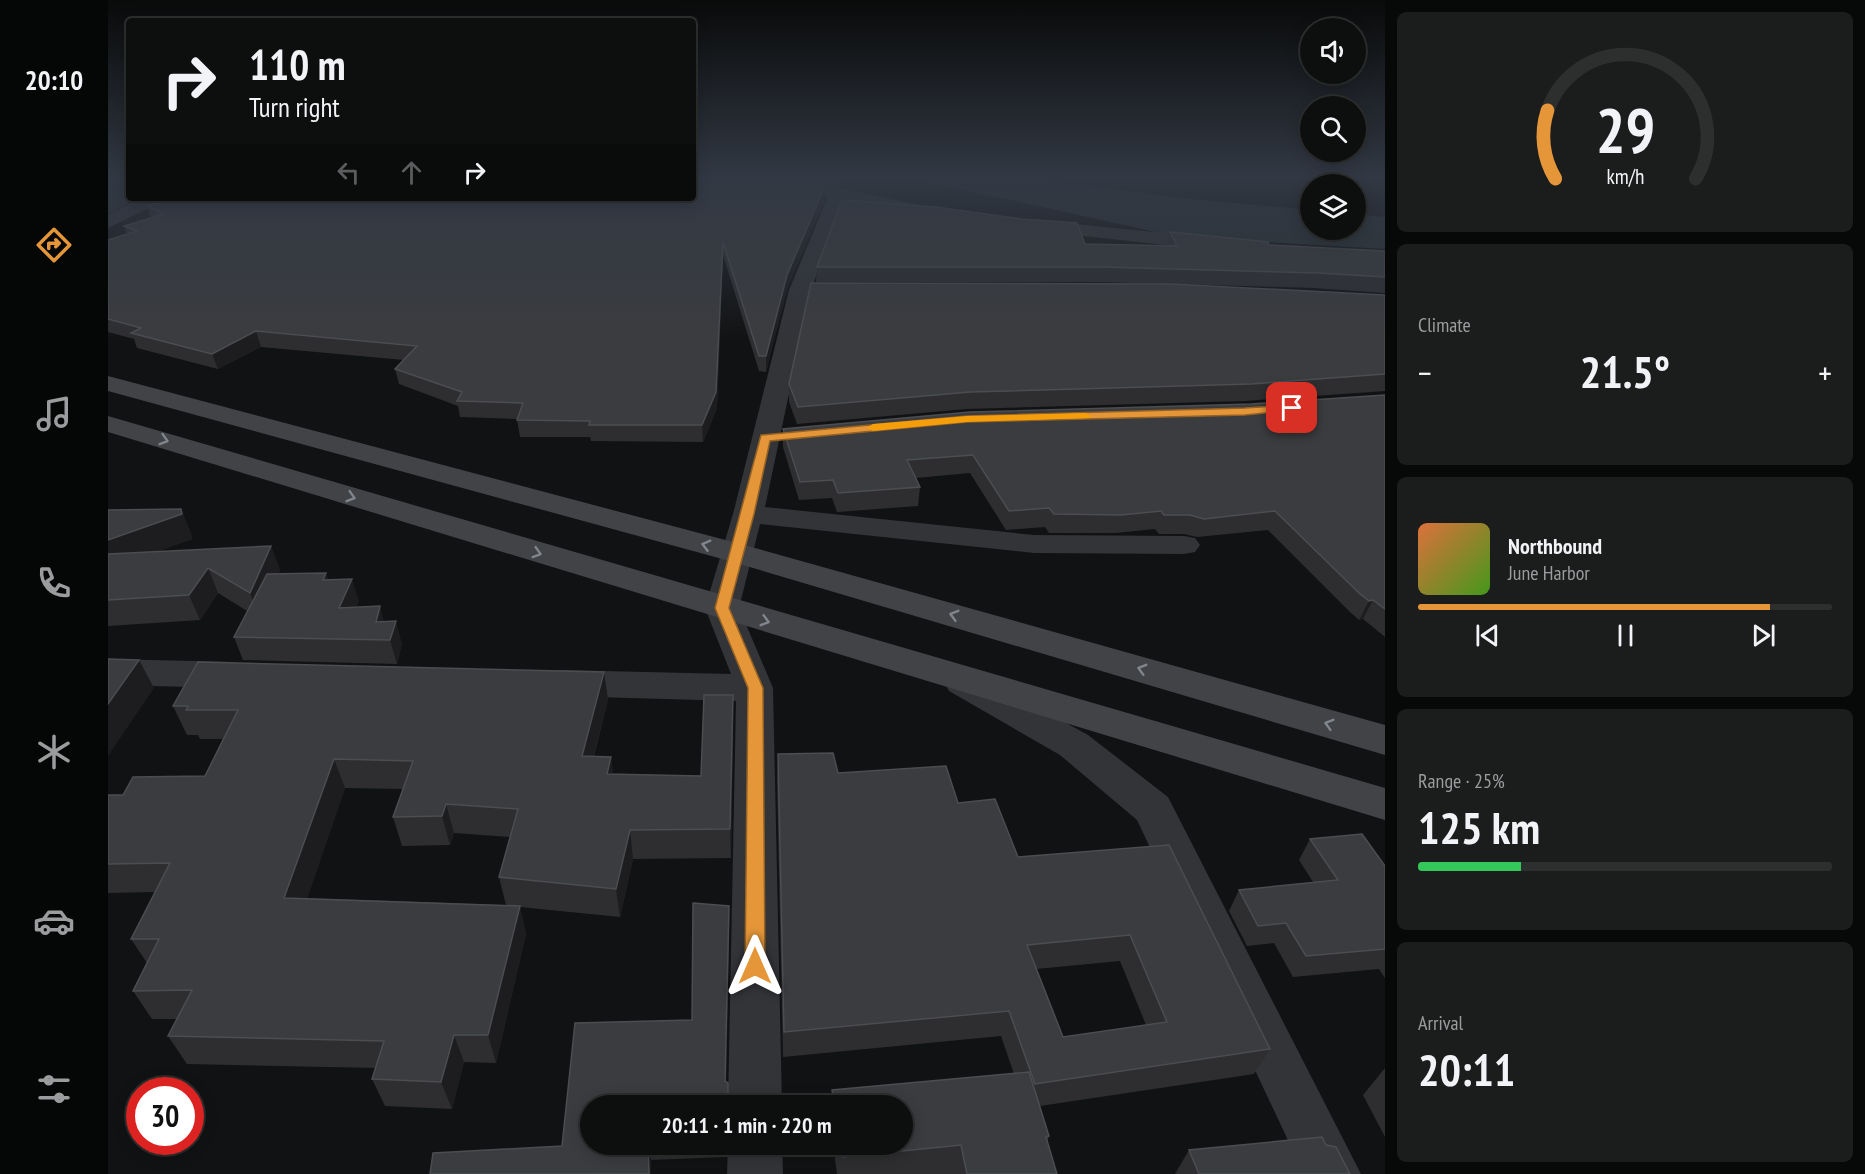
<!DOCTYPE html>
<html lang="en">
<head>
<meta charset="utf-8">
<style>
	:root { --surface:#0d0e0e; --page:#1b1c1c; --text:#f1f3f6; --muted:#9a9c9e; --line:#2d2e2e; --accent:#e59638 }
	body { margin:0; font-family:"PT Sans Narrow",sans-serif; background:var(--page); color:var(--text); height:100vh; display:flex; flex-direction:column; font-size:22px; white-space:nowrap }
	* { box-sizing:border-box; margin:0 }
	p { font-size:20px; color:var(--muted) }
	.icon { flex:none; width:33px; height:33px; fill:none; stroke:currentColor; stroke-width:2; stroke-linecap:round; stroke-linejoin:round }
	.map { position:relative; flex:1; overflow:hidden }
	.drawer { display:flex; flex-direction:column; gap:12px; padding:12px; background:#070808; width:480px }
	.drawer>* { flex:none }
	.top-card { position:absolute; left:18px; top:18px; width:570px; height:183px; border-radius:6px; box-shadow:0 3px 15px #0003,0 0 0 2px var(--line); background:#0d0e0e; color:var(--text); overflow:hidden }
	.fabs { position:absolute; left:1192px; top:18px; display:grid; gap:12px }
	.fabs a { display:grid; place-items:center; width:66px; height:66px; border-radius:50%; background:var(--surface); box-shadow:0 3px 15px #0003,0 0 0 2px var(--line); font-size:30px }
	.speed { position:absolute; left:18px; top:1077px; display:flex; gap:12px; font-size:30px; font-weight:700; text-align:center }
	.speed>* { display:grid; place-content:center; width:78px; height:78px; border-radius:50%; background:var(--surface); box-shadow:0 3px 15px #0003,0 0 0 2px var(--line); line-height:1 }
	.speed .limit { border:9px solid #d22; background:#fff; color:#111 }
	.pin { position:absolute; display:grid; place-items:center; width:51px; height:51px; color:#fff; margin:-26px; border-radius:12px; box-shadow:0 3px 9px #0006 }
	.me { position:absolute; width:66px; margin:-33px; rotate:0deg; stroke-linejoin:round; filter:drop-shadow(0 0 4px #0008) }
	.turn { display:flex; align-items:center; gap:21px; height:126px; padding:0 24px; font-size:27px }
	.turn .icon { width:78px; height:78px; stroke-width:2.5 }
	.turn b { display:block; font-size:42px; line-height:51px }
	.lanes { display:flex; align-items:center; height:57px; padding:0 24px; background:#0003; justify-content:center; gap:30px; direction:ltr }
	.lanes .off { opacity:.35 }
	.big { font-size:45px; font-weight:800; line-height:1.1 }
	.drawer .tile { flex:1; display:flex; flex-direction:column; justify-content:center; gap:9px; min-width:0; padding:0 21px; border-radius:9px; background:var(--page) }
	.drawer .dial { align-items:center; gap:0 }
	.dial svg { height:156px; overflow:visible; fill:none; stroke:var(--line); stroke-width:7; stroke-linecap:round; text-anchor:middle }
	.dial text { fill:var(--text); stroke:none }
	.song { display:flex; align-items:center; gap:18px }
	.cover { width:72px; height:72px; border-radius:9px; background:linear-gradient(135deg,hsl(20 70% 55%),hsl(100 70% 35%)) }
	.played { height:6px; border-radius:3px; background:linear-gradient(90deg,var(--accent) 85%,var(--line) 85%) }
	.keys { display:flex; justify-content:space-around; direction:ltr }
	.heat { display:flex; justify-content:space-between; align-items:center; font-size:33px; direction:ltr }
	.charge { height:9px; border-radius:4px; background:linear-gradient(90deg,#34c759 25%,var(--line) 0) }
	.trip { position:absolute; left:472px; top:1095px; width:333px; height:60px; border-radius:30px; background:var(--surface); box-shadow:0 3px 15px #0003,0 0 0 2px var(--line); font-weight:800; line-height:60px; text-align:center }
	main { display:flex; flex:1; min-height:0 }
	.tab-bar { display:flex; flex-direction:column; width:108px; justify-content:space-around; align-items:center; background:#050606; color:var(--muted) }
	.tab-bar .icon { width:42px; height:42px }
	.tab-bar .current { color:var(--accent) }
	.tab-bar b { font-size:27px; color:var(--text) }
	.map>svg:first-child { display:block }
	.water { fill:#293135 }
	.lines { fill:none; stroke-linecap:round; stroke-linejoin:round }
	.minor { fill:#333438; fill-rule:evenodd }
	.secondary { fill:#414347; fill-rule:evenodd }
	.wall { fill:#2e2e31; fill-rule:evenodd }
	.shaded-wall { fill:#1d1d1f }
	.building { fill:#3b3c3f; stroke:#4b4d51; stroke-width:1.5; fill-rule:evenodd }
	.oneway { stroke:#81868d }
	.route { fill:#e59638; stroke:#956224; stroke-width:1.5 }
	.slow { fill:#f59e0b }
</style>
</head>
<body>
<main>
<nav class="tab-bar">
<b>20:10</b>
<svg class="icon current" aria-label="directions" viewBox="0 0 24 24"><path d="M12 3l9 9-9 9-9-9zM9 14v-3h6M13 9l2 2-2 2"/></svg>
<svg class="icon" aria-label="music" viewBox="0 0 24 24"><path d="M9 18V5l10-2v13"/><circle cx="6" cy="18" r="3"/><circle cx="16" cy="16" r="3"/></svg>
<svg class="icon" aria-label="phone" viewBox="0 0 24 24"><path d="M5 4h4l2 5-3 2q2 4 5 5l2-3 5 2v4C11 20 4 13 5 4z"/></svg>
<svg class="icon" aria-label="climate" viewBox="0 0 24 24"><path d="M12 3v18M4 7l16 10M4 17L20 7"/></svg>
<svg class="icon" aria-label="car" viewBox="0 0 24 24"><path d="M5 17H2v-5l4-1 3-4h7l3 4 3 1v5h-3M9 17h6M6 11h13"/><circle cx="7" cy="17" r="2"/><circle cx="17" cy="17" r="2"/></svg>
<svg class="icon" aria-label="filters" viewBox="0 0 24 24"><path d="M4 7h16M4 17h16"/><circle cx="9" cy="7" r="2"/><circle cx="15" cy="17" r="2"/></svg>
</nav>
<div class="map">
<svg width="1277" height="1174" viewBox="0 0 1277 1174">
	<rect width="100%" height="100%" fill="#111213"/>
	<g class="water">
		<polygon points="0,177 21,177 21,198 30,198 0,214"/>
		<polygon points="798,177 907,177 1083,199 1203,210 1203,230 1248,230 1248,214 1277,217 1277,249 1070,237"/>
	</g>
	<g class="lines">
		<g class="minor">
			<polygon points="621,177 663,177 730,188 816,206 822,207 825,211 822,215 816,216 736,200 703,290 657,507 926,535 1076,536 1087,538 1092,545 1087,552 1076,554 926,553 652,524 631,608 665,688 674,1106 620,1106 628,701 452,696 439,692 434,683 439,674 452,670 623,674 597,608 625,514 681,290 720,197 629,182"/>
			<polygon points="33,198 56,198 53,202 0,228 0,215"/>
			<polygon points="927,220 1105,238 1112,240 1115,244 1112,248 1105,250 920,230 918,226 920,222"/>
			<polygon points="0,659 127,662 140,666 145,675 140,684 127,688 0,685"/>
			<polygon points="854,669 867,673 980,735 1060,797 1253,1174 1196,1174 1029,820 952,755 841,691 836,682 841,673"/>
			<polygon points="620,1144 674,1144 675,1174 619,1174"/>
		</g>
		<g class="secondary">
			<polygon points="0,376 640,546 1277,725 1277,755 618,560 0,391"/>
			<polygon points="0,416 1277,788 1277,820 0,432"/>
		</g>
	</g>
	<g class="wall">
		<polygon points="677,177 736,177 731,187"/>
		<polygon points="717,186 717,199 679,289 658,372 651,371 615,255 609,408 595,442 483,441 482,437 412,437 409,419 352,417 350,406 291,384 287,369 296,360 153,347 110,369 29,348 26,339 0,332 0,240 19,234 16,226 43,218 39,206"/>
		<polygon points="1062,232 1161,245 1277,251 1277,293 1206,288 1064,284 1277,295 1277,391 1137,401 859,409 689,424 681,402 681,384 1061,284 991,282 708,282 709,267 977,244 1058,246"/>
		<polygon points="1277,395 1277,637 1255,619 1251,620 1242,612 1160,530 1089,537 1076,534 1051,534 1047,529 1008,533 941,533 937,527 898,530 862,473 808,478 812,487 810,506 729,512 724,498 691,500 675,447 675,429 1143,404"/>
		<polygon points="73,509 83,534 84,539 48,552 163,546 172,571 170,574 221,579 251,601 248,608 276,621 294,644 289,664 135,660 126,637 139,611 110,593 92,620 0,626 0,510"/>
		<path d="M496,672l4,28 -14,56 19,18 88,2 32,-52 -2,134 -98,1 -13,58 -100,-10 6,27 -30,129 -32,-1 -12,47 -67,-3 -13,-27 4,-11 -189,-4 -19,-28 9,-17h-25l-19,-28 14,-28 -16,-24 24,-47 -47,1v-98h15l82,-19 18,-37h-23l-2,-4h-11l-14,-29zM237,788l58,1 -10,28 9,29 48,-1 4,-12 56,4 -11,40 7,28 -199,-7z"/>
		<path d="M670,754l60,19 120,30 60,54 151,-12 101,204 -16,25 -214,32 9,30 -2,6 10,32h-220l-4,-30h70v-38h-73l2,-16 182,-16 -13,-38 -218,21 -6,-277zM1012,961l26,64 -83,12 -27,-68z"/>
		<polygon points="1202,839 1277,866 1277,978 1271,969 1185,977 1166,943 1139,946 1121,911 1131,890 1205,882 1191,860"/>
		<polygon points="621,932 618,1082 483,1144 618,1144 617,1157 543,1160 454,1146 584,1020"/>
		<polygon points="1277,1068 1277,1137 1255,1095"/>
		<polygon points="1218,1145 1242,1174 1067,1174 1081,1150"/>
	</g>
	<g class="shaded-wall">
		<polygon points="732,177 736,177 731,187 732,178"/>
		<polygon points="717,186 717,199 679,289 658,372 658,356 679,275"/>
		<polygon points="615,242 609,408 595,442 594,425"/>
		<polygon points="148,331 153,347 110,369 104,354"/>
		<polygon points="73,509 83,534 84,539 0,569 0,540"/>
		<polygon points="163,546 172,571 152,618 142,593"/>
		<polygon points="100,568 110,593 92,620 81,595"/>
		<polygon points="218,573 226,595 215,580"/>
		<polygon points="244,579 251,601 239,631 231,608"/>
		<polygon points="1265,600 1255,619 1251,620 1261,601"/>
		<polygon points="272,606 278,629 268,622"/>
		<polygon points="288,621 294,644 289,664 282,640"/>
		<polygon points="31,660 46,688 0,756 0,704"/>
		<polygon points="496,672 500,700 478,785 474,756"/>
		<polygon points="625,695 625,724 623,858 622,829"/>
		<polygon points="503,757 507,786 499,774"/>
		<polygon points="226,759 237,788 190,926 176,898"/>
		<polygon points="338,804 346,833 342,845 334,816"/>
		<polygon points="522,830 525,859 512,917 508,889"/>
		<polygon points="412,906 418,934 388,1063 380,1035"/>
		<polygon points="621,906 621,932 618,1106 617,1081"/>
		<polygon points="346,1035 356,1062 344,1109 333,1082"/>
		<polygon points="540,1144 541,1144 543,1160 543,1174 541,1174"/>
	</g>
	<g class="building">
		<polygon points="585,177 662,177 717,186 679,275 658,356 651,356 615,242 608,392 594,425 481,425 482,421 409,420 415,403 349,401 354,392 287,369 309,346 148,331 104,354 23,333 33,328 0,319 0,240 29,231 16,226 56,214 39,206 70,198 585,198"/>
		<polygon points="734,200 828,207 914,219 969,223 977,244 1069,246 1062,232 1160,242 1161,245 1277,251 1277,277 1211,273 994,267 709,267"/>
		<polygon points="703,283 1062,284 1277,295 1277,374 1143,384 862,392 690,407 681,384"/>
		<polygon points="1277,395 1277,609 1265,600 1261,601 1251,593 1167,511 1096,519 1082,515 1056,515 1053,511 1013,515 946,514 941,508 901,511 865,455 799,460 812,487 730,493 725,480 692,482 675,429 862,412 1143,404"/>
		<polygon points="73,509 74,514 0,540 0,510"/>
		<polygon points="163,546 142,593 100,568 81,595 0,600 0,554"/>
		<polygon points="218,573 215,580 244,579 231,608 272,606 268,622 288,621 282,640 126,637 159,574"/>
		<polygon points="0,659 31,660 0,704"/>
		<polygon points="90,662 496,672 474,756 503,757 499,774 593,776 596,695 625,695 622,829 522,830 508,889 391,877 410,809 338,804 334,816 285,817 305,761 226,759 176,898 412,906 380,1035 346,1035 333,1082 264,1079 276,1041 60,1036 84,990 25,991 51,939 23,939 62,863 0,864 0,795 15,795 25,777 97,776 130,710 78,710 80,706 65,706"/>
		<path d="M725,753l5,20 108,-7 12,37 37,-4 23,58 151,-12 101,204 -235,35 -26,-73 -225,21 -6,-278zM1022,935l37,87 -104,15 -36,-92z"/>
		<polygon points="1254,834 1277,866 1277,949 1198,956 1178,923 1150,926 1131,890 1230,880 1202,839"/>
		<polygon points="585,903 621,906 617,1081 620,1083 620,1106 483,1106 483,1144 540,1144 541,1174 322,1174 325,1153 454,1146 467,1023 584,1020"/>
		<polygon points="921,1072 941,1136 938,1137 949,1174 859,1174 853,1145 735,1157 733,1144 795,1144 795,1106 727,1106 724,1090"/>
		<polygon points="1214,1137 1218,1145 1228,1147 1242,1174 1091,1174 1081,1150"/>
	</g>
	<defs><path id="oneway-chevron" d="M-2-3.5L2.5 0L-2 3.5" fill="none" stroke-width="1.6" stroke-linecap="round" stroke-linejoin="round" transform="scale(1.5)"/></defs>
	<g class="oneway">
		<use href="#oneway-chevron" transform="translate(56 440) rotate(17)"/>
		<use href="#oneway-chevron" transform="translate(243 497) rotate(17)"/>
		<use href="#oneway-chevron" transform="translate(598 545) rotate(-165)"/>
		<use href="#oneway-chevron" transform="translate(429 553) rotate(17)"/>
		<use href="#oneway-chevron" transform="translate(846 615) rotate(-164)"/>
		<use href="#oneway-chevron" transform="translate(657 621) rotate(16)"/>
		<use href="#oneway-chevron" transform="translate(1034 669) rotate(-164)"/>
		<use href="#oneway-chevron" transform="translate(1221 724) rotate(-164)"/>
	</g>
	<linearGradient id="sky" x2="0" y2="1"><stop stop-color="#090a0a"/><stop offset="0.52" stop-color="#323944"/><stop offset="1" stop-color="#323944" stop-opacity="0"/></linearGradient>
	<rect width="1277" height="342" fill="url(#sky)"/>
	<polygon class="route" points="1184,405 1189,408 1187,410 1137,415 859,422 662,441 646,514 621,608 655,688 657,966 654,973 647,976 640,973 637,966 640,688 607,608 653,435 859,416 1137,408"/>
	<polygon class="slow" points="978,413 983,416 982,418 859,422 765,431 759,428 765,424 859,416"/>
</svg>
<div class="fabs">
<a><svg class="icon" aria-label="sound" viewBox="0 0 24 24"><path d="M4 9h4l5-4v14l-5-4H4zM17 9q2 3 0 6"/></svg></a>
<a><svg class="icon" aria-label="search" viewBox="0 0 24 24"><circle cx="10" cy="10" r="6"/><path d="M15 15l6 6"/></svg></a>
<a><svg class="icon" aria-label="layers" viewBox="0 0 24 24"><path d="M12 4l9 5-9 5-9-5zM3 14l9 5 9-5"/></svg></a>
</div>
<div class="speed"><div class="limit">30</div></div>
<div class="pin" style="left:1184px;top:408px;background:#d93025"><svg class="icon" aria-label="arrive" viewBox="0 0 24 24"><path d="M6 21V4h12l-3 4 3 4H6"/></svg></div>
<svg class="me" style="left:647px;top:966px" viewBox="-20 -20 40 40"><path d="M0-17L14 15 0 8-14 15z" fill="#e59638" stroke="#fff" stroke-width="4"/></svg>
<div class="trip">20:11 · 1 min · 220 m</div>
<div class="top-card">
<div class="turn"><svg class="icon" aria-label="right" viewBox="0 0 24 24"><path d="M7 20v-9h11M14 6l5 5-5 5"/></svg><div><b>110 m</b>Turn right</div></div>
<div class="lanes"><svg class="icon off" aria-label="left" viewBox="0 0 24 24"><path d="M17 20v-9H6M10 6l-5 5 5 5"/></svg><svg class="icon off" aria-label="ahead" viewBox="0 0 24 24"><path d="M12 20V5M6 11l6-6 6 6"/></svg><svg class="icon" aria-label="right" viewBox="0 0 24 24"><path d="M7 20v-9h11M14 6l5 5-5 5"/></svg></div>
</div>
</div>
<section class="drawer">
<div class="tile dial"><svg viewBox="0 0 100 80">
<path d="M14 69A42 42 0 1 1 86 69"/>
<path d="M14 69A42 42 0 0 1 10 34" stroke="#e59638"/>
<text x="50" y="56" font-size="32" font-weight="700">29</text>
<text x="50" y="72" font-size="11">km/h</text>
</svg></div>
<div class="tile"><p>Climate</p>
<div class="heat"><a>−</a><b class="big">21.5°</b><a>+</a></div>
</div>
<div class="tile">
<div class="song"><i class="cover"></i><div><b>Northbound</b><p>June Harbor</p></div></div>
<div class="played"></div>
<div class="keys"><svg class="icon" aria-label="previous" viewBox="0 0 24 24"><path d="M18 5L8 12l10 7zM5 5v14"/></svg><svg class="icon" aria-label="pause" viewBox="0 0 24 24"><path d="M8 5v14M16 5v14"/></svg><svg class="icon" aria-label="next" viewBox="0 0 24 24"><path d="M6 5l10 7-10 7zM19 5v14"/></svg></div>
</div>
<div class="tile"><p>Range · 25%</p><b class="big">125 km</b><div class="charge"></div></div>
<div class="tile"><p>Arrival</p><b class="big">20:11</b></div>
</section>
</main>
</body>
</html>
